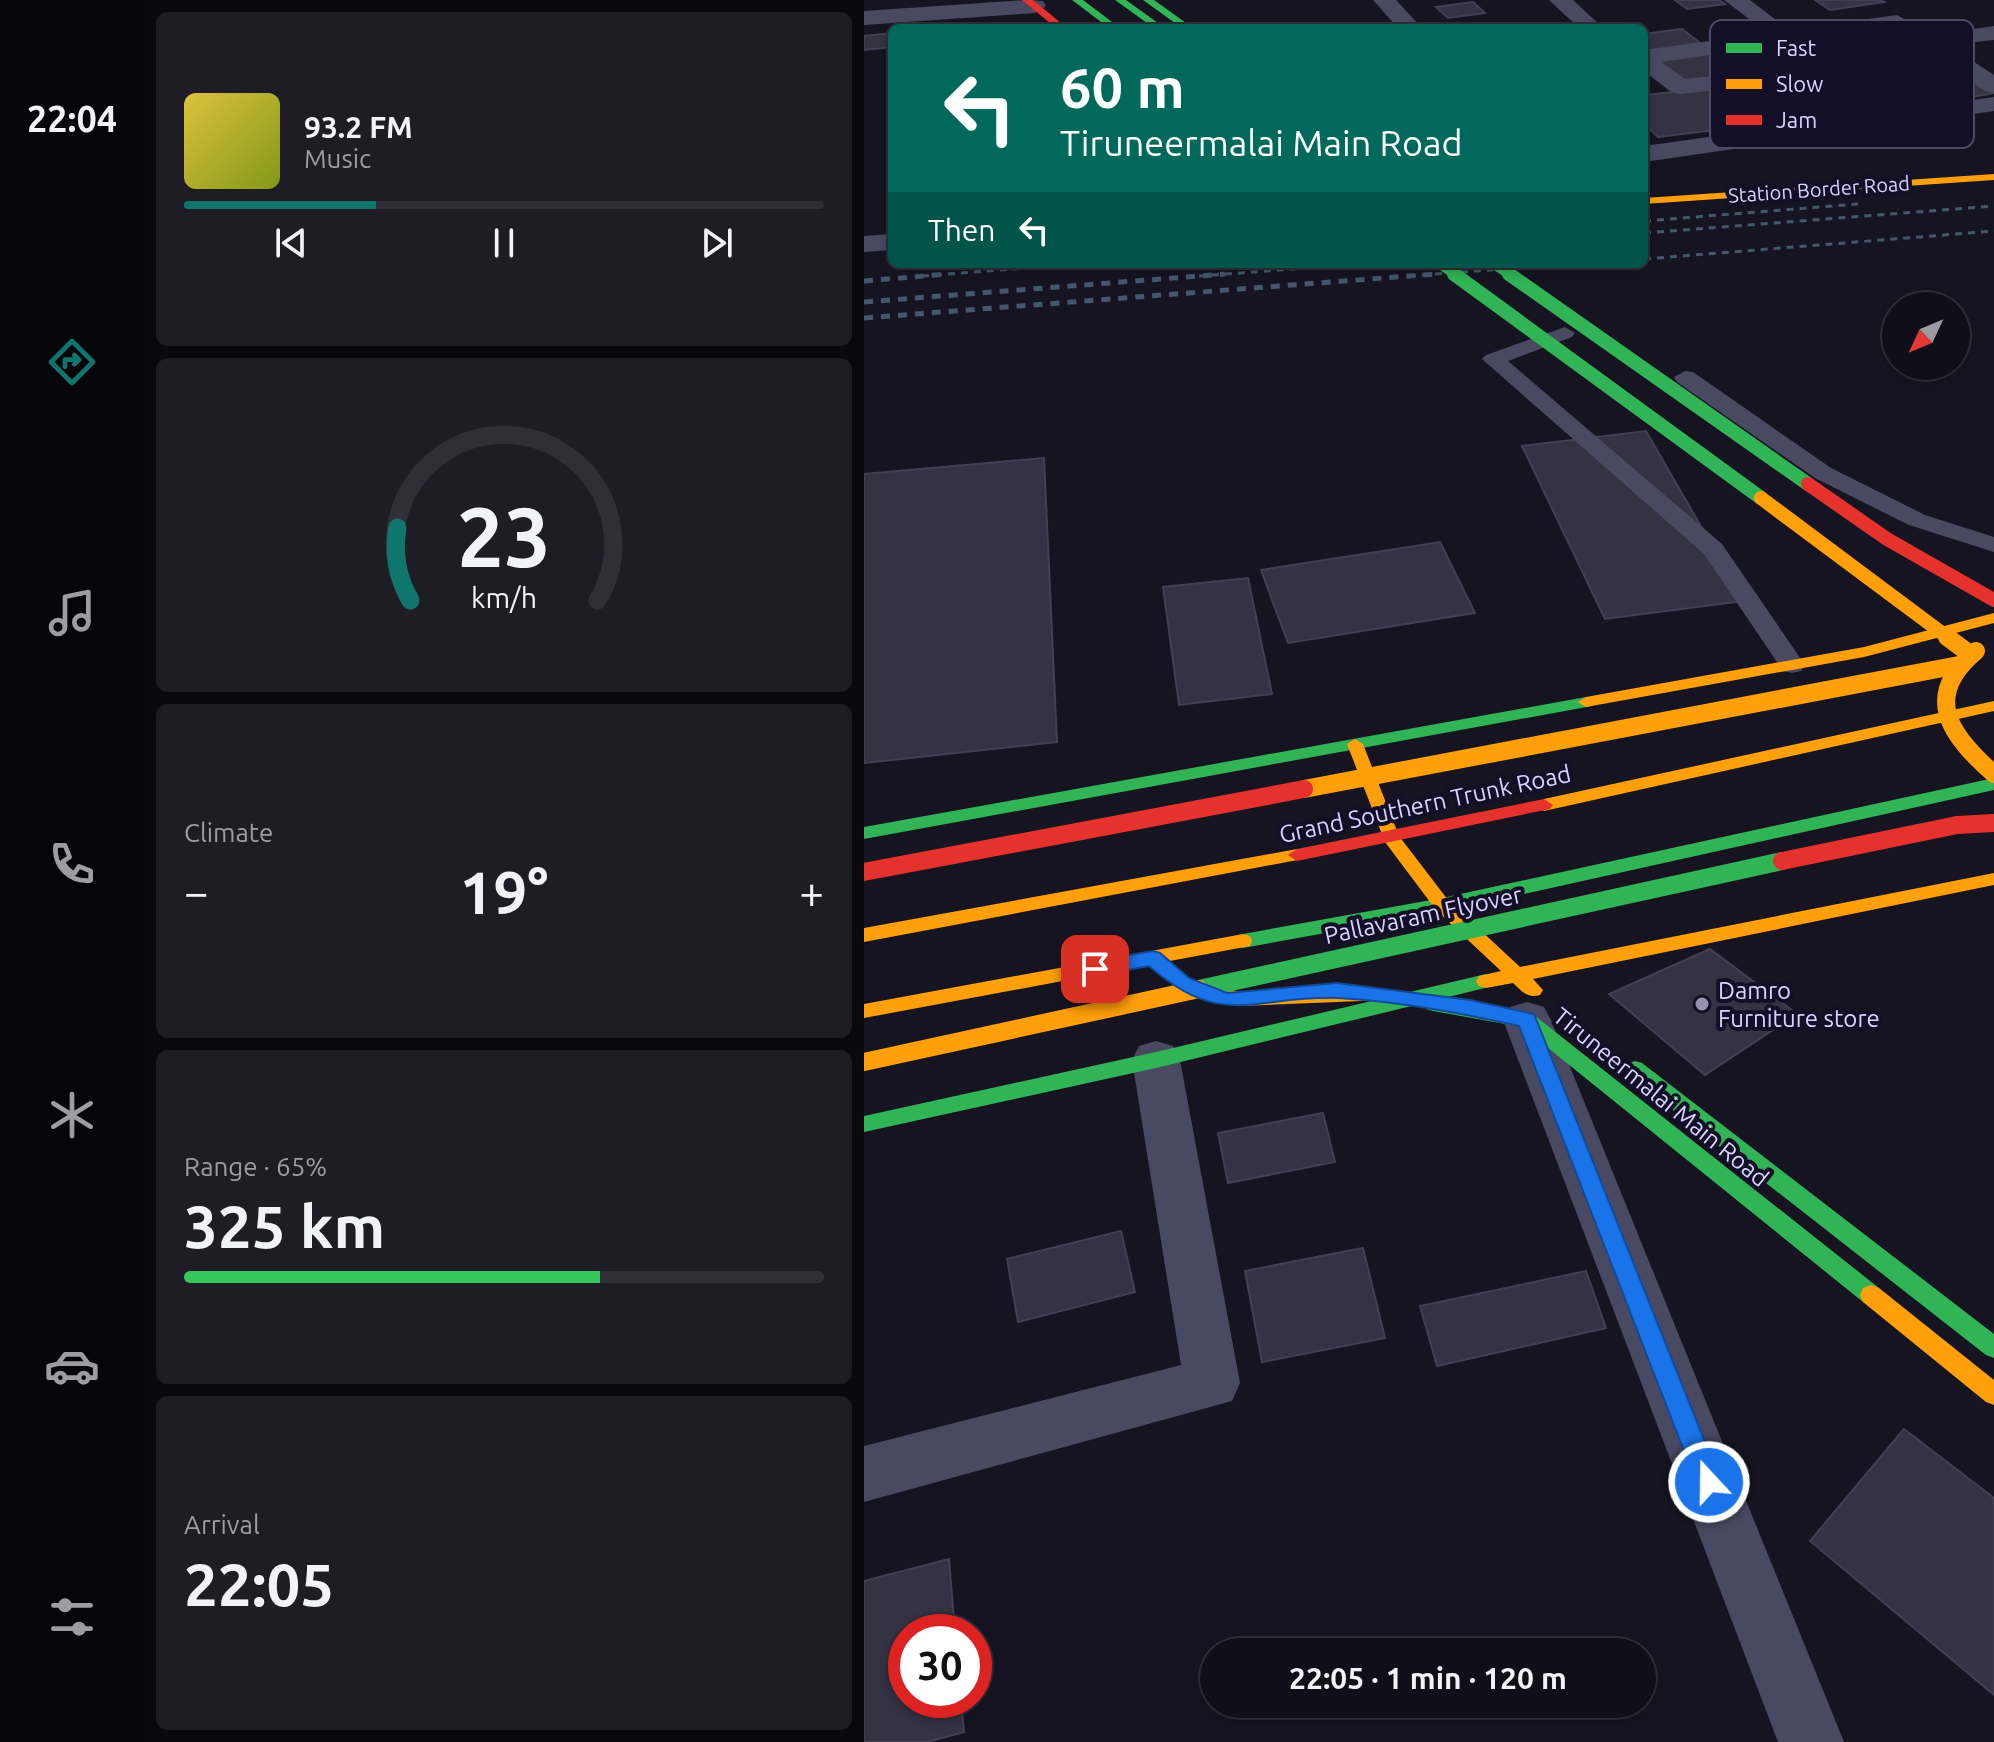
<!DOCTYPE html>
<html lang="en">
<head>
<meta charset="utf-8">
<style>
	:root { --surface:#100f19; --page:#1e1d26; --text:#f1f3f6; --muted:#9c9ca2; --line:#302f38; --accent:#0f766e }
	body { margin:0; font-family:Ubuntu,sans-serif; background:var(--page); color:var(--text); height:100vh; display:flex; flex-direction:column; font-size:30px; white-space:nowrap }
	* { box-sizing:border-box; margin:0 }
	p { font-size:26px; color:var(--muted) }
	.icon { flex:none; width:44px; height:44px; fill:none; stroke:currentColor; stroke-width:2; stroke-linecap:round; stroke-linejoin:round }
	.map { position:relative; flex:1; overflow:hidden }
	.sheet { display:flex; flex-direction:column; gap:12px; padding:12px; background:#09080e; width:720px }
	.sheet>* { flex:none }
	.hud { position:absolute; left:24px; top:24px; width:760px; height:244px; border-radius:12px; box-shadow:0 4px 12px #0003,0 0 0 2px var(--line); background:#00695c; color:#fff; overflow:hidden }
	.needle { width:52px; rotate:226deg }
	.buttons { position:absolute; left:1018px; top:292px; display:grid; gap:16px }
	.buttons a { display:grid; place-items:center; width:88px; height:88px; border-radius:50%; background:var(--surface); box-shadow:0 4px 12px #0003,0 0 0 2px var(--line); font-size:40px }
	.speed { position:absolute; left:24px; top:1614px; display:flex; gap:16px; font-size:40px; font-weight:700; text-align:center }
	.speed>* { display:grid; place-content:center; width:104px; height:104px; border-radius:50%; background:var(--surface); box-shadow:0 4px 12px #0003,0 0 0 2px var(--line); line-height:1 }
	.speed .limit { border:12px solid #d22; background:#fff; color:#111 }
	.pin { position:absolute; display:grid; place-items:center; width:68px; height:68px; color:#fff; margin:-34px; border-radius:16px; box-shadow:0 4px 12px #0006 }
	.me { position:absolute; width:88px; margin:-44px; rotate:339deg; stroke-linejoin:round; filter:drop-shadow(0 0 6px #0008) }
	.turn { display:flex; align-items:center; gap:28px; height:168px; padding:0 40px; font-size:36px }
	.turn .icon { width:104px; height:104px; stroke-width:2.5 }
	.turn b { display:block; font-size:56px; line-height:68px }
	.then { display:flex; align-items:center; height:76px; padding:0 40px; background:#0003; gap:16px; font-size:30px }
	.big { font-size:60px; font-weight:600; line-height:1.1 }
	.sheet .widget { flex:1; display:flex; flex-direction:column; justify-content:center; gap:12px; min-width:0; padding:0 28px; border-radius:12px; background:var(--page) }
	.sheet .dial { align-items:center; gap:0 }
	.dial svg { height:208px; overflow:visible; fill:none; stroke:var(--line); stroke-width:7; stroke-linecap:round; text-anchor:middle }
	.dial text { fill:var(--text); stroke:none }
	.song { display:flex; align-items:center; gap:24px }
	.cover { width:96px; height:96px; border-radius:12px; background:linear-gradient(135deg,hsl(50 70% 55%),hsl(70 70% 35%)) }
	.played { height:8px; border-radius:4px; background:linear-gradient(90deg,var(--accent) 30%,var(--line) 30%) }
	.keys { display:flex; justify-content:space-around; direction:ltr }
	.heat { display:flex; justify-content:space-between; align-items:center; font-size:44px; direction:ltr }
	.charge { height:12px; border-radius:6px; background:linear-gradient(90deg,#34c759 65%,var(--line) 0) }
	.trip { position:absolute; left:336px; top:1638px; width:456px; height:80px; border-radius:40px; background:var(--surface); box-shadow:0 4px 12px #0003,0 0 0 2px var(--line); font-weight:600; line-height:80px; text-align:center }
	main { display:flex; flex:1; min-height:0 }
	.tabs { display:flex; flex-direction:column; width:144px; justify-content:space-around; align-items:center; background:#06060a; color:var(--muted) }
	.tabs .icon { width:56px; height:56px }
	.tabs .current { color:var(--accent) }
	.tabs b { font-size:36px; color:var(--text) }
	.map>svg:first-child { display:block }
	.building { fill:#343243; stroke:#433f54; stroke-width:2; fill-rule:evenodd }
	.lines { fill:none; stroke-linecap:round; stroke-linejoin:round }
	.lane { fill:#4a4962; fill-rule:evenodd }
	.street { fill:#4a4962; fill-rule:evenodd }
	.fast { fill:#30b455; fill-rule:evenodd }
	.slow { fill:#ff9f0a; fill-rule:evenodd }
	.jam { fill:#e5322d; fill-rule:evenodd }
	.rail-far1 { stroke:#43596b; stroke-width:3; stroke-dasharray:7 6; stroke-linecap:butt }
	.rail { stroke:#43596b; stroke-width:5; stroke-dasharray:9 8; stroke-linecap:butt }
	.fast-bridge-far2 { stroke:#30b455; stroke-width:10 }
	.fast-bridge-far1 { stroke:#30b455; stroke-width:14 }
	.fast-bridge { stroke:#30b455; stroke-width:18 }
	.slow-bridge-far1 { stroke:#ff9f0a; stroke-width:14 }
	.slow-bridge { stroke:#ff9f0a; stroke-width:18 }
	.jam-bridge-far1 { stroke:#e5322d; stroke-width:14 }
	.jam-bridge { stroke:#e5322d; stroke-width:18 }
	.route { fill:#1a73e8; stroke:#114b97; stroke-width:2 }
	.poi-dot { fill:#9591b1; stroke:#130f26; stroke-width:3 }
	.labels { text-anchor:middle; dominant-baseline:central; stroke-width:8; stroke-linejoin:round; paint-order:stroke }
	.far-street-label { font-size:20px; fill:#d9d4ff; stroke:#130f26 }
	.street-label { font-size:24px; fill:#d9d4ff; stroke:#130f26 }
	.poi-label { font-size:24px; fill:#d9d4ff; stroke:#130f26; text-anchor:start }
	.key { fill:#130f26; stroke:#4e4a67; stroke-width:2 }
	.key-label { font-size:22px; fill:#d9d4ff }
</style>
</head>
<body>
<main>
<nav class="tabs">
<b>22:04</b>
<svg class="icon current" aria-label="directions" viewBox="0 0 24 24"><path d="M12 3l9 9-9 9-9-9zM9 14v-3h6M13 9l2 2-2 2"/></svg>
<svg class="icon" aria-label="music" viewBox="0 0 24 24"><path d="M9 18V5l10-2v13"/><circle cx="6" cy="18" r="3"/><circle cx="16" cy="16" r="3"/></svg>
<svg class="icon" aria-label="phone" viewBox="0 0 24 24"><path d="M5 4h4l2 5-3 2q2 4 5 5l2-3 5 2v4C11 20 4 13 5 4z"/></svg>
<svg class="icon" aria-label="climate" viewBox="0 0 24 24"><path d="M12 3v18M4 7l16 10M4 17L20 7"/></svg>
<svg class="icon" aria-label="car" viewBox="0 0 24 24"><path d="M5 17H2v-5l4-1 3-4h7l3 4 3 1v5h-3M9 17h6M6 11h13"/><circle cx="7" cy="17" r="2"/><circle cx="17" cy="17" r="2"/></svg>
<svg class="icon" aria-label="filters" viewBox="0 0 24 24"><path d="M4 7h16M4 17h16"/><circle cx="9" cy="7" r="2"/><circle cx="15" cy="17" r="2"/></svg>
</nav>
<section class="sheet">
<div class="widget">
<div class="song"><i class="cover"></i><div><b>93.2 FM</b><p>Music</p></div></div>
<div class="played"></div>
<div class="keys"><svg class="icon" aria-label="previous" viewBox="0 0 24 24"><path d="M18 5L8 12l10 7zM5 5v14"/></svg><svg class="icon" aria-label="pause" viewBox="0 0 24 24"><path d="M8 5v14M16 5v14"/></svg><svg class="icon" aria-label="next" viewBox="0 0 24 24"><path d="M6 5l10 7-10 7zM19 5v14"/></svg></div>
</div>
<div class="widget dial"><svg viewBox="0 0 100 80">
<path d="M14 69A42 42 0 1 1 86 69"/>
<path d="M14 69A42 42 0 0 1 9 41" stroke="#0f766e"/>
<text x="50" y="56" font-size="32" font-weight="700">23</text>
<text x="50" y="72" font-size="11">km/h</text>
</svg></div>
<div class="widget"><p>Climate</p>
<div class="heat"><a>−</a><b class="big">19°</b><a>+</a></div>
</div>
<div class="widget"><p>Range · 65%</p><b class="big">325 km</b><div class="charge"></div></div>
<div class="widget"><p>Arrival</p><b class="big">22:05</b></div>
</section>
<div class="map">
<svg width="1130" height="1742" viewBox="0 0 1130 1742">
	<rect width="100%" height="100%" fill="#161421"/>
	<g class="building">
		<polygon points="811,0 855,0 861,4 823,9"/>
		<polygon points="951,0 1016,0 1020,2 966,10"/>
		<polygon points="609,2 621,13 584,18 572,7"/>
		<polygon points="1028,26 1063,50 821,83 791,57"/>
		<polygon points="818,29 839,45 780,54 780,34"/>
		<polygon points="28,33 28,47 0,50 0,36"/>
		<path d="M1087,59l43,31v3l-115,21 -52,-41zM1069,66l28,20 -61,9 -28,-21z"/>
		<polygon points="905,83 944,119 794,137 780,123 780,95"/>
		<polygon points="782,431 880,601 741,619 658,446"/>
		<polygon points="180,458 193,742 0,763 0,474"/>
		<polygon points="576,542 611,613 424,643 397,570"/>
		<polygon points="384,578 408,694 315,705 299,587"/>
		<polygon points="846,949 933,1014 841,1075 745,994"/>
		<polygon points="459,1113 471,1162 364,1183 354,1133"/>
		<polygon points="257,1231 271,1292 154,1322 143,1259"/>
		<polygon points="499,1248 521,1338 398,1362 381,1271"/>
		<polygon points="722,1271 742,1328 573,1366 556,1306"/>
		<polygon points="1040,1429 1130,1498 1130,1695 946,1541"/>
		<polygon points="85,1559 91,1632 42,1632 42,1700 97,1700 100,1732 63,1742 0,1742 0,1581"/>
	</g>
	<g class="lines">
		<g class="lane">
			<polygon points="701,327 711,333 708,337 644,361 858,544 941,665 937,671 928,673 919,671 840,554 618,359 622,355"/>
			<polygon points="821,371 829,372 967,468 1061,515 1130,537 1130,552 1045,525 951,478 813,382 810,377"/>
		</g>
		<g class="street">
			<polygon points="162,0 179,1 182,6 171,13 0,25 0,11"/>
			<polygon points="509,0 532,0 558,28 534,28"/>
			<polygon points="685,0 709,0 739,28 715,28"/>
			<polygon points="860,0 886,0 916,23 913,28 897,28"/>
			<path d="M1033,15l36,20 61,-9v14l-46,5 46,30v18l-9,-2 -50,-33 -145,24 -110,12 -9,-2 -27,-21v-21zM1029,29l26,18 -129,21 -105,11 -24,-17z"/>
			<polygon points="1130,97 1130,111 780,162 780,146"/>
			<polygon points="28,234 28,250 0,252 0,236"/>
			<polygon points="663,1002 680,1007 687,1020 980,1742 914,1742 639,1020 646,1007"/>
			<polygon points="292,1041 309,1046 316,1060 376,1383 368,1401 0,1502 0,1446 317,1365 268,1060 275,1046"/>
		</g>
		<g class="fast">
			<polygon points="208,0 219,0 256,28 245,28"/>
			<polygon points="251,0 262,0 301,28 290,28"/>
			<polygon points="279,0 290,0 329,28 318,28"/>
			<polygon points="722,697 728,698 730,702 728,706 0,839 0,827"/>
			<polygon points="1130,778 1130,790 578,912 379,948 372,946 370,941 372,936 379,934 578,898"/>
			<polygon points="622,974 629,976 632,981 629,986 580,998 670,1015 1015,1288 1018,1295 1015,1302 1007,1305 999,1302 658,1027 569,1011 562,1009 560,1003 292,1068 0,1132 0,1116 292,1052"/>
			<polygon points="771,1061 778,1063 1130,1334 1130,1358 1122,1355 764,1075 761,1069 764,1063"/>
		</g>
		<g class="slow">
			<polygon points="1130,174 1130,180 780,204 780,198"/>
			<polygon points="1130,613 1130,623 1000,657 722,707 714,702 722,697 1000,647"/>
			<polygon points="1130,701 1130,711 680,811 671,805 680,799"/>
			<path d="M491,739l8,5 36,92 49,64 72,67 474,-94v12l-461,94 10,11 -3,5c-13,4 -18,-4 -27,-12l-27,5 -7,-2 -3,-5 3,-5 22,-5 -65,-61 -51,-68 -38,-98z"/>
			<polygon points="433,849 442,855 439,859 0,942 0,928"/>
			<polygon points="379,934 386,936 388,941 386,946 0,1018 0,1004"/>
			<polygon points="340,985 378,992 497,987 504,989 507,994 504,999 497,1001 378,1006 333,997 330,992 333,987"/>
			<polygon points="1007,1285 1015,1288 1130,1380 1130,1405 1122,1402 999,1302 996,1295 999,1288"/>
		</g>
		<g class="jam">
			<polygon points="158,0 169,0 203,28 192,28"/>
			<polygon points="680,799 689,805 686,809 433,861 424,855 433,849"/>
		</g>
		<g class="rail-far1">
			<polyline points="780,221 994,204"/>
			<polyline points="780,233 1130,206"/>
			<polyline points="780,259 1130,231"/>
			<polyline points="58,276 216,264"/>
			<polyline points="335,276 498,264"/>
			<polyline points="545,276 708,264"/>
		</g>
		<g class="rail">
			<polyline points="0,281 83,274"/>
			<polyline points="0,302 361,274"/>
			<polyline points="0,318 571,274"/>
		</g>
		<g class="fast-bridge-far2">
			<polyline points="576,264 593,276"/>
			<polyline points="630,264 648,276"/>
		</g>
		<g class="fast-bridge-far1">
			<polyline points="590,274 897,498"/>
			<polyline points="645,274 944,484"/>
		</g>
		<polyline class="fast-bridge" points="335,989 918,861"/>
		<polyline class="slow-bridge-far1" points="897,498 1086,639"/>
		<g class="slow-bridge">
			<polyline points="1083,637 1106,654"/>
			<path d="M1112,651c-54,45 -27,84 18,123"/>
			<polyline points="440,789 1095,665"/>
			<polyline points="0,1062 335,989"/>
		</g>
		<polyline class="jam-bridge-far1" points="944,484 1023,539 1130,600"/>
		<g class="jam-bridge">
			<polyline points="918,861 1093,825 1130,823"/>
			<polyline points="0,872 440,789"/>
		</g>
	</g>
	<path class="route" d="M289,951l7,2 29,25 38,15 110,-10 133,17 64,14 187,468 -4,8 -8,4 -9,-4 -4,-8 -177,-456c-58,-13 -121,-25 -181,-28 -84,-3 -114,33 -189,-32l-54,10 -10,-7 10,-8z"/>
	<circle class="poi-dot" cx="838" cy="1004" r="8"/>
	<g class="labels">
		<g class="far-street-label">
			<text transform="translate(955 189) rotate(-4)">Station Border Road</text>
		</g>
		<g class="street-label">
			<text transform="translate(561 804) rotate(-12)">Grand Southern Trunk Road</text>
			<text transform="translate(559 915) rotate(-12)">Pallavaram Flyover</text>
			<text transform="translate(797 1097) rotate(39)">Tiruneermalai Main Road</text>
		</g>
		<g class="poi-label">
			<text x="854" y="990">Damro<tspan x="854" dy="28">Furniture store</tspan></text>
		</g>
	</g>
	<rect x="846" y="20" width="264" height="128" rx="12" class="key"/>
	<rect x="862" y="43" width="36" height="10" fill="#30b455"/>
	<rect x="862" y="79" width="36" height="10" fill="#ff9f0a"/>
	<rect x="862" y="115" width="36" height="10" fill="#e5322d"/>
	<g class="key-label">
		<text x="912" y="56">Fast</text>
		<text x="912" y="92">Slow</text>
		<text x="912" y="128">Jam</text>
	</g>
</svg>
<div class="buttons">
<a><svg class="needle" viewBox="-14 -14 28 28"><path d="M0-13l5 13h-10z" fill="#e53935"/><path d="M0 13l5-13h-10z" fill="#9c9ca2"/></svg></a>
</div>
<div class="speed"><div class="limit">30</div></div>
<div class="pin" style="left:231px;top:969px;background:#d93025"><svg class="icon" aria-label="arrive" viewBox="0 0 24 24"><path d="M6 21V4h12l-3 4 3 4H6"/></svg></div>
<svg class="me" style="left:845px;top:1482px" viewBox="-20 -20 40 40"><circle r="17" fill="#1a73e8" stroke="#fff" stroke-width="3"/><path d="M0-11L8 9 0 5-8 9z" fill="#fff"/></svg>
<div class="trip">22:05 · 1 min · 120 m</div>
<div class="hud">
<div class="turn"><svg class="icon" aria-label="left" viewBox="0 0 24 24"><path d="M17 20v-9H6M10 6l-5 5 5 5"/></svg><div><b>60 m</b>Tiruneermalai Main Road</div></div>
<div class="then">Then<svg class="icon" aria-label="left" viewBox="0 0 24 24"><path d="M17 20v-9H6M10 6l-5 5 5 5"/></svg></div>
</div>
</div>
</main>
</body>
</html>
